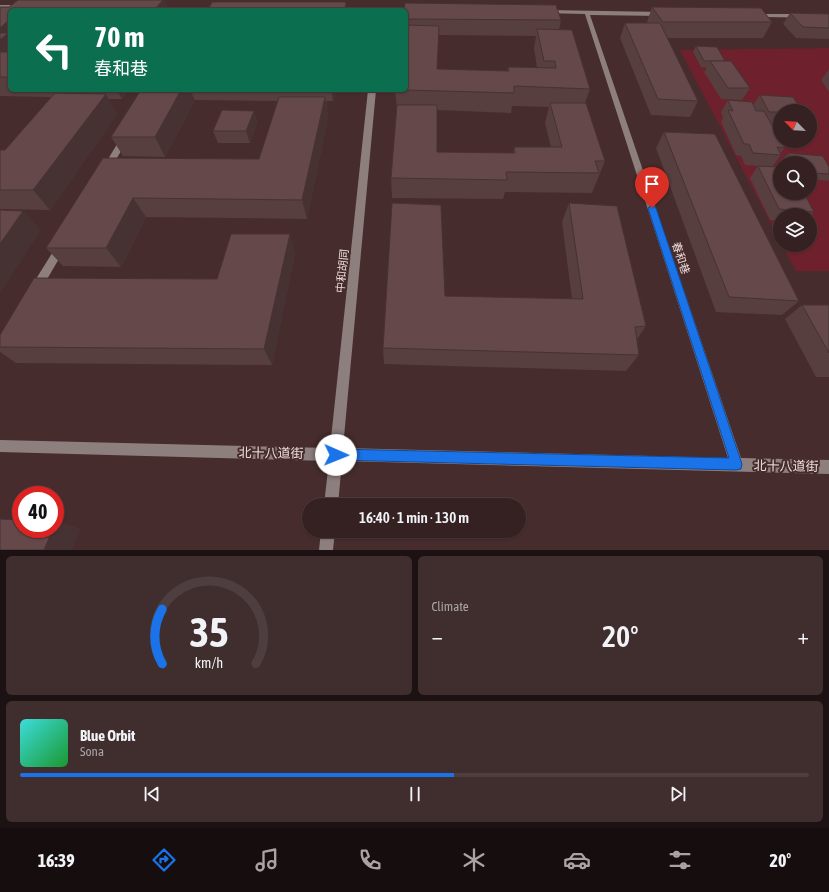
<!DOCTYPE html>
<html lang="en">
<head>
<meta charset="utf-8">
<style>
	:root { --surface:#352122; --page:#402e2f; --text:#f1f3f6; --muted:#aaa3a5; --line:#4f3e40; --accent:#1a73e8 }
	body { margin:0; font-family:"Asap Condensed","Noto Sans SC",sans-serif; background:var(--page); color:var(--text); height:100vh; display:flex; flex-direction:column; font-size:15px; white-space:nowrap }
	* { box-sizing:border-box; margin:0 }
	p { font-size:13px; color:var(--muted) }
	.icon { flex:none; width:22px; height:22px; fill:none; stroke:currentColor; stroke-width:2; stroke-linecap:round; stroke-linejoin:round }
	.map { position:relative; height:550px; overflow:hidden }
	.drawer { display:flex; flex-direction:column; gap:6px; padding:6px; background:#1d1213; flex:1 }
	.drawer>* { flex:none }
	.hud { position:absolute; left:8px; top:8px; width:400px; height:84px; border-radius:6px; box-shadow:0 1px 3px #0004,0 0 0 1px var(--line); background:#0b6e4f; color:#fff; overflow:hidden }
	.needle { width:26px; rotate:294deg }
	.controls { position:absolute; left:773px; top:104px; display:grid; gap:8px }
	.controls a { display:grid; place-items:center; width:44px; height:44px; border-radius:50%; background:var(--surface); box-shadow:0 1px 3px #0004,0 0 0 1px var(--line); font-size:20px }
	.speed { position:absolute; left:12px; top:486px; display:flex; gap:8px; font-size:20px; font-weight:700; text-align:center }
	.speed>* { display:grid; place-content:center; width:52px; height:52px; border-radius:50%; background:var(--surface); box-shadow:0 1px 3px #0004,0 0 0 1px var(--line); line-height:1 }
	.speed .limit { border:6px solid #d22; background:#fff; color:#111 }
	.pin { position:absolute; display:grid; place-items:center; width:34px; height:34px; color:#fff; margin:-41px -17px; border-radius:50% 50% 50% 0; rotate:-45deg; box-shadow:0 0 4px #0007 }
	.pin .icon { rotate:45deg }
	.me { position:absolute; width:44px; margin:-22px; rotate:91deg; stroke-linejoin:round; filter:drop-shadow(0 0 3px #0008) }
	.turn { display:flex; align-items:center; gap:14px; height:84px; padding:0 20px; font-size:18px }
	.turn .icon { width:52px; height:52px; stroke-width:2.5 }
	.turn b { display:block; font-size:28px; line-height:34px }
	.big { font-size:30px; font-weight:600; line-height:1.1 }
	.drawer .tile { flex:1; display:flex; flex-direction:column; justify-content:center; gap:6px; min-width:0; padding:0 14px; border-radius:6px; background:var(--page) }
	.drawer .dial { align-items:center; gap:0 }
	.dial svg { height:104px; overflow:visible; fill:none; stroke:var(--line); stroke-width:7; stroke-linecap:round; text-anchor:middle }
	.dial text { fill:var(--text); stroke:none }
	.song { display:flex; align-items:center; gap:12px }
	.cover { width:48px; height:48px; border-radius:6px; background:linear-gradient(135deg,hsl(180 70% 55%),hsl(130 70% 35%)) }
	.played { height:4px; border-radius:2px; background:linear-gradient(90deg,var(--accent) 55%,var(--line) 55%) }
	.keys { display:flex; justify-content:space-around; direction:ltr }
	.heat { display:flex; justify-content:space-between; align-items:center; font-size:22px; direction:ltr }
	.drawer .tiles { flex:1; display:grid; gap:6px; grid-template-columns:1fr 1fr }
	.tile:last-child { grid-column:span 2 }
	.trip { position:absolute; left:302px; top:498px; width:224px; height:40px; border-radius:20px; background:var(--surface); box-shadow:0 1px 3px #0004,0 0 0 1px var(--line); font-weight:600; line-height:40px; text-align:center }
	.tab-bar { display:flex; height:64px; justify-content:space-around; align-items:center; background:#150d0e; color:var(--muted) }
	.tab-bar .icon { width:28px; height:28px }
	.tab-bar .current { color:var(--accent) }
	.tab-bar b { font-size:18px; color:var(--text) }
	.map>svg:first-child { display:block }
	.green { fill:#6e212c; fill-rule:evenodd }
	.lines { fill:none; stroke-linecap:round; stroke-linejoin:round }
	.minor { fill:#8e7f7f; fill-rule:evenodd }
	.wall { fill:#573e3f; fill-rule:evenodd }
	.shaded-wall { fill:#473233 }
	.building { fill:#654849; stroke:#473233 }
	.route { fill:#1a73e8; stroke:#114b97 }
	.labels { text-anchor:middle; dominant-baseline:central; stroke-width:4; stroke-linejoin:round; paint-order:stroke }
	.street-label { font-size:11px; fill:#eddbdb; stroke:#472c2d }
	.near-street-label { font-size:13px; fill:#eddbdb; stroke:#472c2d }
</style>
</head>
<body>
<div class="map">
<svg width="829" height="550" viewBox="0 0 829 550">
	<rect width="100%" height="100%" fill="#472c2d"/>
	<path class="green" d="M829,48v223h-33l-14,-26h28v-30h-30v26l-100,-191zM780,111h30v30h-30zM780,163h30v30h-30z"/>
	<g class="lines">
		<g class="minor">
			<polygon points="0,5 22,5 25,7 22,9 0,9"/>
			<polygon points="154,7 222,7 225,9 152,10 152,8"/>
			<polygon points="334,8 396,8 399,10 331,10"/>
			<polygon points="545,10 663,12 666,14 663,16 590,15 741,458 829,460 829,474 342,461 338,505 324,505 329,461 0,452 0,440 330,448 368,90 376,90 343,448 728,458 585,14 543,13 542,12"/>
			<polygon points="751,14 829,14 829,18 753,17 751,16"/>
			<polygon points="122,136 128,136 129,138 109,171 103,171 102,169"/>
			<polygon points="62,241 67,245 39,293 35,294 31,293 30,290 31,287 59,242"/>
			<polygon points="321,531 335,531 333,550 319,550"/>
		</g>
	</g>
	<g class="wall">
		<polygon points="164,0 168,10 10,10 10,90 128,90 122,99 108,99 117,114 50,210 0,209 0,150 5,150 51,97 0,96 0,7 9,7"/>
		<polygon points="652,7 772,22 763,38 667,38 698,101 690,117 651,115 620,38 625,23 647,23 647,22"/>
		<path d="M406,10l155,10 -2,10 31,59 -5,14 20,58 -13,32 -87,-1 -2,7 -111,-1 -1,-20 6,-69 -2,-19h11zM438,35l98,1 -2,12 3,20 -29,-1 -1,4 -70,-2zM512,106l37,1 -4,16 6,24h-37l-1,6 -76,-1v-42l74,3z"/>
		<polygon points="790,13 829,14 829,39 796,38 783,24"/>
		<polygon points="696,46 725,61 750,88 742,100 721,99 704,72 707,68 701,67 693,52"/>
		<polygon points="829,69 829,92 821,80"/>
		<polygon points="141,90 336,90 333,101 326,101 328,117 307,219 146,217 121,267 63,266 46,248 103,158 259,159 278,101 195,100 165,157 123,156 111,137"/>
		<polygon points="760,95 780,111 780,125 771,124 785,148 780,153 781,155 772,167 745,165 741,156 736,155 721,122 723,118 721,112 728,100 753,105"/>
		<polygon points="254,111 257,123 250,143 218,143 213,131"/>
		<polygon points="664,132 799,301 782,315 716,312 656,148"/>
		<polygon points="788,153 829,167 829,180 828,181 810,179 810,163 785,163 783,159"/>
		<polygon points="758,166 814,212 810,216 810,215 780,215 780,221 770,220 750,178"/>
		<polygon points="569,203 646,326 637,339 639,355 626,371 384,364 383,348 445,296 572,299 562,222"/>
		<polygon points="295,253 272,365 16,363 0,352 0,335 217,279"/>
		<polygon points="802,305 829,305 829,377 816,377 785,319"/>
	</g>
	<g class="shaded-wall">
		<polygon points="163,0 164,0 168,10 154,10"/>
		<polygon points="346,2 347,10 345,10"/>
		<polygon points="10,19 10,62 0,69 0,28"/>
		<polygon points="117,90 128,90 122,99"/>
		<polygon points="181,90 190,90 195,100 165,157 155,137"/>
		<polygon points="331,90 336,90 333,101"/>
		<polygon points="106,94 117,114 50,210 33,190"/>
		<polygon points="325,97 328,117 307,219 302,200"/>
		<polygon points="254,111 257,123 250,143 246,131"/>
		<polygon points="133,198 146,217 121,267 106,248"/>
		<polygon points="23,211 41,230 0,293 0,244"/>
		<polygon points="290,234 295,253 272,365 264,349"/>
		<polygon points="57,521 81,529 72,550 44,550 53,529 55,529 55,525"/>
	</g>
	<g class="building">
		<polygon points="18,0 163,0 154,10 10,10 10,19 0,28 0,7 9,7"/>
		<polygon points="212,2 346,2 345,10 208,10"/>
		<polygon points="405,3 556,5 561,20 406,19 406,10 404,10"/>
		<polygon points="652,7 761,8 772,22 663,22"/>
		<polygon points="790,13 829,14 829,28 803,27"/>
		<polygon points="625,23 660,23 698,101 658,99"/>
		<polygon points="406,25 439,26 437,69 509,71 508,67 556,68 555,61 544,61 537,29 572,30 590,89 514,86 514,93 406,90"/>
		<polygon points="0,33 8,33 0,40"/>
		<polygon points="696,46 717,47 725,61 704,61"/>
		<rect x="0" y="52" width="10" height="25"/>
		<polygon points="710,61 731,61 750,88 728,88"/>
		<polygon points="141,90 181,90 155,137 111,137"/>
		<polygon points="55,93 106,94 33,190 0,190 0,150 5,150"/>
		<polygon points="760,95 793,97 802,111 780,111 780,112 769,112"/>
		<polygon points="279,97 325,97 302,200 133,198 106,248 46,248 103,158 259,159"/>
		<polygon points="728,100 752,102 756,111 764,111 780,140 780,141 781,141 785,148 777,147 781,155 753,153 749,144 744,144 728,110 733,111"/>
		<polygon points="550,103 586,103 605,161 595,161 599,173 506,172 507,180 391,178 397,105 437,105 437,152 515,153 514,147 562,147"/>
		<polygon points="222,110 254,111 246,131 213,131"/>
		<polygon points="664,132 715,134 799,301 729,297"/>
		<polygon points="788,153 823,156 829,167 829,174 810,173 810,163 793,163"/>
		<polygon points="758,166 780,167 780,193 804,193 814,212 779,209"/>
		<polygon points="392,203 441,205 445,296 583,299 569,203 617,206 646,326 635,327 639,355 383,348"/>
		<polygon points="0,210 23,211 0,244"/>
		<polygon points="231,234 290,234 264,349 0,347 0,335 34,278 217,279"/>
		<polygon points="802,305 829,305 829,353"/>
		<polygon points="0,519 21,520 21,529 53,529 44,550 0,550"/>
	</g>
	<polygon class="route" points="652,205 656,208 742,464 741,469 736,470 336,460 332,459 330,455 332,450 336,449 729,458 648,208"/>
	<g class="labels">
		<g class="street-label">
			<text transform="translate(681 258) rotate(72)">春和巷</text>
			<text transform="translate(342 271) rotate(-84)">中和胡同</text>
		</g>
		<g class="near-street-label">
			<text transform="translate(271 453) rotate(1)">北十八道街</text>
			<text transform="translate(786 466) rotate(1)">北十八道街</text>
		</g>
	</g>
</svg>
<div class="controls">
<a><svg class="needle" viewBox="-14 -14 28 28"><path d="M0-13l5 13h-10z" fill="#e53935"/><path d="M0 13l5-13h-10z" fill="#aaa3a5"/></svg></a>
<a><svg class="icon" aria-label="search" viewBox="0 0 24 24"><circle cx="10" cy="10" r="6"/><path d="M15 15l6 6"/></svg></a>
<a><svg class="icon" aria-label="layers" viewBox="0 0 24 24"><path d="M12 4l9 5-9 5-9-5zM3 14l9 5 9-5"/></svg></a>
</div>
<div class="speed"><div class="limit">40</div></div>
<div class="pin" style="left:652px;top:208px;background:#d93025"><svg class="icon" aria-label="arrive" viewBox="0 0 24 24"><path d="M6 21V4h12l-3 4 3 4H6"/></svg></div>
<svg class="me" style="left:336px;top:455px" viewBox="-20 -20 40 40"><circle r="19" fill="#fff"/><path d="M0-13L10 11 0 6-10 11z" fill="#1a73e8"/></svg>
<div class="trip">16:40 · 1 min · 130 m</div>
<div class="hud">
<div class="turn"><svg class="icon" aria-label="left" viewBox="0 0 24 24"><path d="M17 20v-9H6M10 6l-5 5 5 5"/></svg><div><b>70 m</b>春和巷</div></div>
</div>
</div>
<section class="drawer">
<div class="tiles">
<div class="tile dial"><svg viewBox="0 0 100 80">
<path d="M14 69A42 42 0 1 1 86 69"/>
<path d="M14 69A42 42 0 0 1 14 27" stroke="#1a73e8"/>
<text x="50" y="56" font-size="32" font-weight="700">35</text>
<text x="50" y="72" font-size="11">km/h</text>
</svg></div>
<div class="tile"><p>Climate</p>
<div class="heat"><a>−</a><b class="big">20°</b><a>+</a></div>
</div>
<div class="tile">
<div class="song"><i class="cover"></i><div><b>Blue Orbit</b><p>Sona</p></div></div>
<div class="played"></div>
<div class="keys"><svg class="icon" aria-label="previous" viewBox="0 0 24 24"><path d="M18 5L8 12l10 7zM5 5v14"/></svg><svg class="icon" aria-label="pause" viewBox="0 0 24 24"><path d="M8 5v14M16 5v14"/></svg><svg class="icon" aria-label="next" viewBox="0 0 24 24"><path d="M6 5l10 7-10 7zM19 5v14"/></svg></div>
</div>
</div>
</section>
<nav class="tab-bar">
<b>16:39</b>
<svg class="icon current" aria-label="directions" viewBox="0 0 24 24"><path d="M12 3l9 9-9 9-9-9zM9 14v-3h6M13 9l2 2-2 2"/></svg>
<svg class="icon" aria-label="music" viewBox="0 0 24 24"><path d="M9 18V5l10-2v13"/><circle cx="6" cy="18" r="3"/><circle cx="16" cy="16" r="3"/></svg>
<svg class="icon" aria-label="phone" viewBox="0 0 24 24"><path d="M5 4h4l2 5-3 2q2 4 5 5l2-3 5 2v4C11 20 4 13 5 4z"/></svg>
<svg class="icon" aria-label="climate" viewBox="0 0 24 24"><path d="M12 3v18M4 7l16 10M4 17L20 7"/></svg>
<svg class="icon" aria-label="car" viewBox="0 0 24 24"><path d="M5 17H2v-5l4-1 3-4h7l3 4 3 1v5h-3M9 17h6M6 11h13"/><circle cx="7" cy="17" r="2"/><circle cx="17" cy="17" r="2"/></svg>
<svg class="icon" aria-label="filters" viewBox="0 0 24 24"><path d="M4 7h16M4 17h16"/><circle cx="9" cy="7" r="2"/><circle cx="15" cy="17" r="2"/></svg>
<b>20°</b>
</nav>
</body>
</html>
